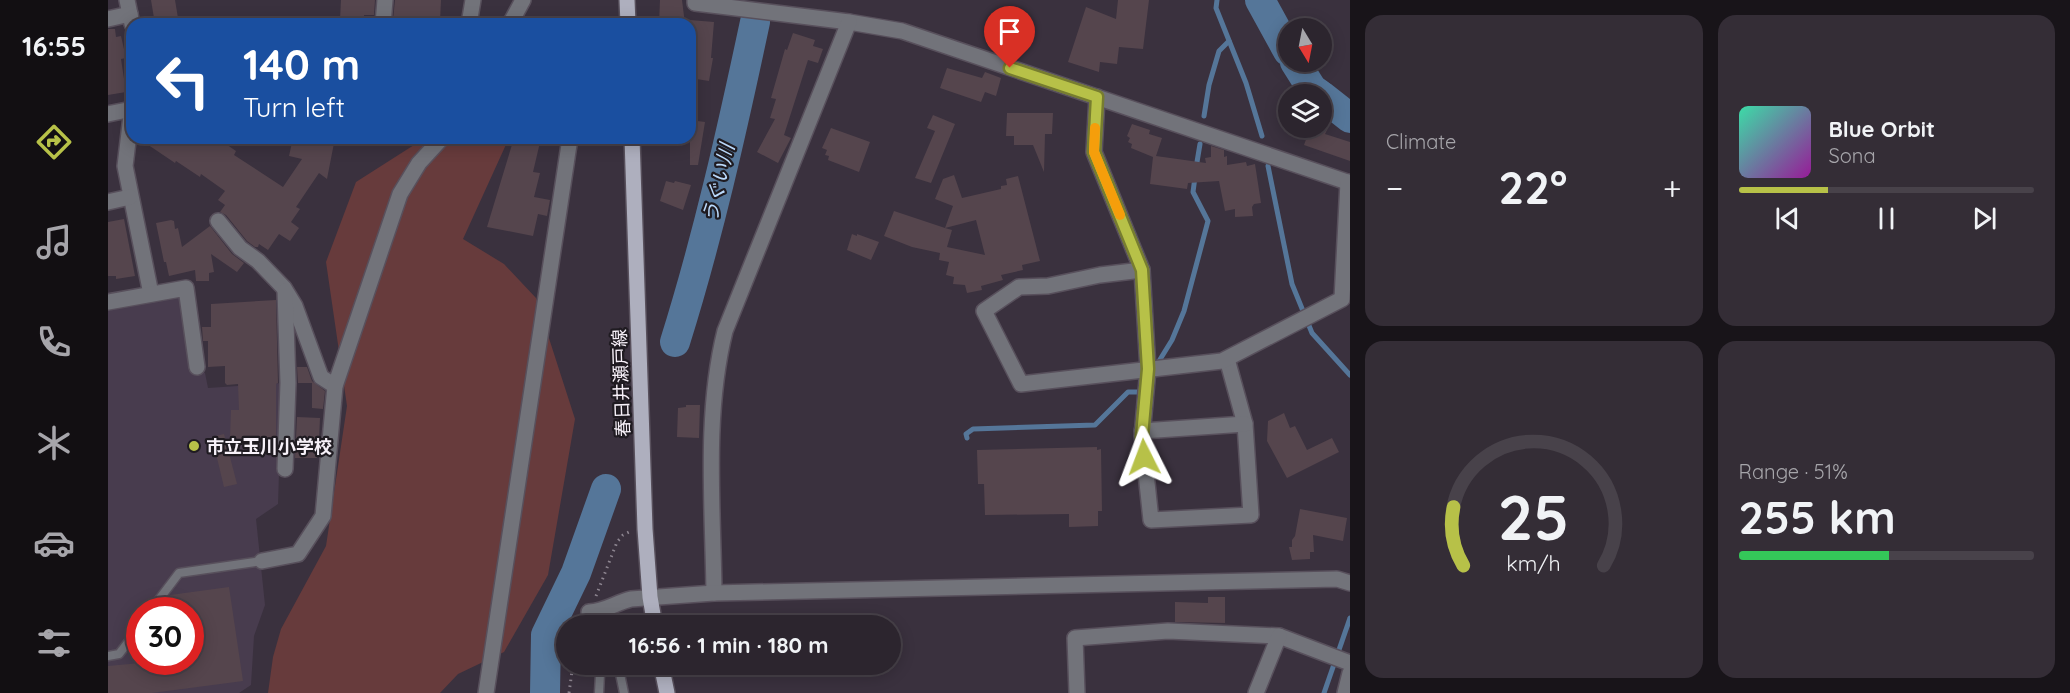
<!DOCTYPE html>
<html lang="en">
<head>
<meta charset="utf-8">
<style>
	:root { --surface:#2c252e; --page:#342d36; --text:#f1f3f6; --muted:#a6a5aa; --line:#48424a; --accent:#b7c148 }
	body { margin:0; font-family:Quicksand,"Noto Sans JP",sans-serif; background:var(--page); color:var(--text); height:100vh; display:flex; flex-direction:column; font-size:22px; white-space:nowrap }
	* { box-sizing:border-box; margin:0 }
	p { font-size:20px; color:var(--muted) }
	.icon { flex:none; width:33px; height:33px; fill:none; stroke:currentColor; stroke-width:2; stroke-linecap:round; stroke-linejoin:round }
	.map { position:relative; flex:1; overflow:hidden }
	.side { display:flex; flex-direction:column; gap:15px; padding:15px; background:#181419; width:720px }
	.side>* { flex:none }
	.banner { position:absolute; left:18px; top:18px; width:570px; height:126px; border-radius:18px; box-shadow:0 3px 15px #0003,0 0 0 2px var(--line); background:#1a4fa0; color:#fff; overflow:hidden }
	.needle { width:39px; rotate:170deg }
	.tools { position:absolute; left:1170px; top:18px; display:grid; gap:12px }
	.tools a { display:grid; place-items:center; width:54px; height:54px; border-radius:50%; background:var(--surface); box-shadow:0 3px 15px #0003,0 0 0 2px var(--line); font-size:30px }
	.speed { position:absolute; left:18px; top:597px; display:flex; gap:12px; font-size:30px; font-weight:700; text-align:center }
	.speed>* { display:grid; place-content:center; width:78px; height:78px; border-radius:50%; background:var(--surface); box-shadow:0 3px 15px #0003,0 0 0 2px var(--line); line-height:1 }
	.speed .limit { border:9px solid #d22; background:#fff; color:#111 }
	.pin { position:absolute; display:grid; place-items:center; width:51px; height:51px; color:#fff; margin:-62px -26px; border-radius:50% 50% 50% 0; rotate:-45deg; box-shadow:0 0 6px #0007 }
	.pin .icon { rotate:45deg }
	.me { position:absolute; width:66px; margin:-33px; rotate:357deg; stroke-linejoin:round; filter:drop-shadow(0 0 4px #0008) }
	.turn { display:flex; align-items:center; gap:21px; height:126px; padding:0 18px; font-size:27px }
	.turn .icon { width:78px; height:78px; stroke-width:2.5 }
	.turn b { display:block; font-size:42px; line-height:51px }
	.big { font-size:45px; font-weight:700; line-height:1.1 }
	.side .tile { flex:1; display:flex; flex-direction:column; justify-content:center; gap:9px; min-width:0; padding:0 21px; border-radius:18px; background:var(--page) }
	.side .dial { align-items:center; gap:0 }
	.dial svg { height:156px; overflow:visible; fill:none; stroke:var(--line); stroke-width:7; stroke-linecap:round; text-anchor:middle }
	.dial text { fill:var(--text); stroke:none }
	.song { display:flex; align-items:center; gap:18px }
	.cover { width:72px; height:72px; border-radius:9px; background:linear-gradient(135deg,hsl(160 70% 55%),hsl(300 70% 35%)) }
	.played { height:6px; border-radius:3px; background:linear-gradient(90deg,var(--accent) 30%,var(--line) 30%) }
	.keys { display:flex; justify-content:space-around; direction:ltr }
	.heat { display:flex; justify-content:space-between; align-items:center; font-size:33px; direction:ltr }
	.charge { height:9px; border-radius:4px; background:linear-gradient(90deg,#34c759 51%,var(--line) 0) }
	.side .tiles { flex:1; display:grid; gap:15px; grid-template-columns:repeat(2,1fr) }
	.trip { position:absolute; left:448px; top:615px; width:345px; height:60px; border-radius:30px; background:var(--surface); box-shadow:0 3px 15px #0003,0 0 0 2px var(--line); font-weight:700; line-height:60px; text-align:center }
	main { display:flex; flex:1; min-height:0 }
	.tab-bar { display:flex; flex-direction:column; width:108px; justify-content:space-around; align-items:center; background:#120f12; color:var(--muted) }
	.tab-bar .icon { width:42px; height:42px }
	.tab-bar .active { color:var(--accent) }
	.tab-bar b { font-size:27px; color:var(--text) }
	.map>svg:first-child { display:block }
	.built { fill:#483c4e; fill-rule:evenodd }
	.green { fill:#673b3c }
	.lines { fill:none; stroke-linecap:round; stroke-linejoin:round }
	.stream { stroke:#557699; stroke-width:5 }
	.river { stroke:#557699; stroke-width:30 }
	.building { fill:#55454d; fill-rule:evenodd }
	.service-casing { stroke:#58505c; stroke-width:11 }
	.minor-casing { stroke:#58505c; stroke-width:18 }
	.tertiary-casing { stroke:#58505c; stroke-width:18 }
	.primary-casing { stroke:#58505c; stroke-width:18 }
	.path { stroke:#8d8590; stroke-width:3; stroke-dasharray:1.5 4.5; stroke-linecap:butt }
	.service { stroke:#72737a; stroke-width:8 }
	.minor { stroke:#72737a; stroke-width:15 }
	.tertiary { stroke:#72737a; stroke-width:15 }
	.primary { stroke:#aeafbe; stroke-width:15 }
	.route-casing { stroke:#777d2f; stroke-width:15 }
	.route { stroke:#b7c148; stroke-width:10 }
	.slow { stroke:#f59e0b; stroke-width:10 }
	.poi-dot { fill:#b7c148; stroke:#1f1b21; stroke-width:2 }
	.labels { text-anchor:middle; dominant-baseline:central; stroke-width:4.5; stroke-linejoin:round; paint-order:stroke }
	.street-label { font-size:18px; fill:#f7f1f9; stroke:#1f1b21 }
	.poi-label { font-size:18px; font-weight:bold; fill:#f7f1f9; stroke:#1f1b21; text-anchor:start }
	.water-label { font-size:20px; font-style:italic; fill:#bbdafc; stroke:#1f1b21 }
</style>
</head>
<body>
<main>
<nav class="tab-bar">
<b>16:55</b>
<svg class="icon active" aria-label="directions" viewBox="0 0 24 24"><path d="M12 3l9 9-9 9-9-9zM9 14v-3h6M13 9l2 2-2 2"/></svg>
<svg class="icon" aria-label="music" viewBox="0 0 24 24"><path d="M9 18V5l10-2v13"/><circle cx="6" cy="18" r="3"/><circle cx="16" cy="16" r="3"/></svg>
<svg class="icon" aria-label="phone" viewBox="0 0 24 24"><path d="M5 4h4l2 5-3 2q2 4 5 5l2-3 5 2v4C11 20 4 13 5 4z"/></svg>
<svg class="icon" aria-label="climate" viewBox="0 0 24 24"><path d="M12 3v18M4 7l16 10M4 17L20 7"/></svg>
<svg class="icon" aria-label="car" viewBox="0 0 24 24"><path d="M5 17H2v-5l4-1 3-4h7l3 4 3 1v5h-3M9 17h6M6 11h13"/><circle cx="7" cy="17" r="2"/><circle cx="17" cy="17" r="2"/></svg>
<svg class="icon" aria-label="filters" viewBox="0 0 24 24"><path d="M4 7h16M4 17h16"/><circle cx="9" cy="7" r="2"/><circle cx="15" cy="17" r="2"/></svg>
</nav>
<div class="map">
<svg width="1242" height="693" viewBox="0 0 1242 693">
	<rect width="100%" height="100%" fill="#3a313e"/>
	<path class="built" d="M76,296l6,72 15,5 3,15 74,-5 -4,121 -22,15 9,86 -11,31 -3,49 -12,8h-131v-385zM32,610h50v52h-50z"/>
	<polygon class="green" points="317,138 401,138 355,239 396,264 428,298 467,419 440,575 396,652 350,674 332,693 160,693 165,657 173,629 218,546 239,406 218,262 248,182"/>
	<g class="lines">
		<g class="stream">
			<polyline points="1109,0 1108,8 1138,83 1154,136"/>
			<polyline points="1096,116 1101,85 1111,51 1121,41"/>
			<polyline points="1160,166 1184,284 1204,333 1242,375"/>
			<polyline points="1088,168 1092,144"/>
			<polyline points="1048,366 1064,340 1076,311 1100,221 1085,192 1087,177"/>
			<polyline points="859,438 858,434 865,429 987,425 1020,392 1032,392 1034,390"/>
			<polyline points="1216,693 1242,618"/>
		</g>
		<g class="river">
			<polyline points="1152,0 1180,51"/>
			<polyline points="1187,62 1204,89 1211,94"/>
			<polyline points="1214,96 1242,118"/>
			<path d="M567,342c33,-105 57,-212 80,-320"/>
			<polyline points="437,693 438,635 468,573 498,489"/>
		</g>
	</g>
	<g class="building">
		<polygon points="43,0 67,0 71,24 47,24"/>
		<polygon points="233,0 267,0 266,15 256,15 256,18 250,17 250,20 232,20"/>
		<polygon points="287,0 333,0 332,22 285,20"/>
		<polygon points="552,0 574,0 577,24 551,24"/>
		<polygon points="1010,0 1041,0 1035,49 1011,47 1009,64 992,62 991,72 960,62 978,7 1008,19"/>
		<polygon points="582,20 606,22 603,58 605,58 601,81 582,78"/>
		<polygon points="0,29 7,29 8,37 13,36 18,58 13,59 18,92 0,95"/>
		<polygon points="685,33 707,40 705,46 715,49 710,63 700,60 676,135 683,138 670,163 649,152 667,119 662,118 668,99 663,98 677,49 679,50"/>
		<polygon points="839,68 874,78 877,72 893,78 888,96 877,92 873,102 832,88"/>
		<polygon points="899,113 945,113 944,134 937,134 936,172 925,145 906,145 906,136 898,136"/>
		<polygon points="825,115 847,124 823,183 807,178 827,131 819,128"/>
		<polygon points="582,120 597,122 590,165 582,165"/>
		<polygon points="1024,124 1042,130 1041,134 1054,138 1048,156 1098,163 1097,158 1103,157 1103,146 1116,150 1116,157 1119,156 1119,165 1138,162 1139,166 1147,164 1153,203 1146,204 1144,207 1145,216 1127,217 1127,209 1117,211 1111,181 1080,183 1079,189 1042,184 1045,157 1023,148 1024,144 1020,142 1022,138 1019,136"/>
		<polygon points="723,128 762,142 751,172 720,160 721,156 717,155 719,150 714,148"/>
		<polygon points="1202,128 1220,128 1217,134 1242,142 1242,161 1196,145"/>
		<polygon points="30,138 109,138 128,151 126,155 175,187 194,159 181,156 185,138 227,138 219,179 211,173 188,207 192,209 183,222 191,228 182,241 171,234 160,250 151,244 150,247 147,247 139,241 118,215 112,212 117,205 110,200 117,191 93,174 92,177 68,161 67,163"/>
		<polygon points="406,138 433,138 425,172 432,173 426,197 442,200 439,216 430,214 425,236 379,227"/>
		<path d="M846,175l8,23 39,-9v-3l6,-1 -1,-6 12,-3 22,85 -18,4 1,5 -22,5 2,5 -22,6 1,4 -15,3 -2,-8 -12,-1 1,-7 -8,-2 3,-13 -10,-2 1,-7 -28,-6 -28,-11 10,-25 51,17 8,-22 -18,-7 8,-20zM868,220l9,35 -38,-8 5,-17 -7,-2z"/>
		<polygon points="558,181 566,183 567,181 583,185 575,210 552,201"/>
		<polygon points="16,219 27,276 8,279 8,276 0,276 0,222"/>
		<polygon points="63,220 66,221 67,229 70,228 74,247 102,226 124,254 136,263 129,272 103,254 106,272 101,273 101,281 88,281 87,270 61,276 58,262 56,262 48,223"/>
		<polygon points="744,234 749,236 749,234 771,242 763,260 739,250"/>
		<polygon points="168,300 170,383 168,384 168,438 122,439 123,410 131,410 130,384 119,385 117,383 117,366 100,367 100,341 95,341 94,327 103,327 103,304"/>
		<polygon points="189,367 199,367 204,381 217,391 215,409 204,408 204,383 190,383"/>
		<polygon points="578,405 592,405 591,438 569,437 570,408 578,407"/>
		<polygon points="1176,413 1182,428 1187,426 1199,450 1224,438 1231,452 1179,478 1159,441 1160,421"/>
		<polygon points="189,417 212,418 211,440 208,439 209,458 187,458"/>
		<polygon points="116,434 129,484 116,487 104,437"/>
		<polygon points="989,447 989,450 993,449 994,511 990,511 990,526 961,527 961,514 877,515 876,484 870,484 869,450"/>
		<polygon points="1192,509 1239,518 1235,541 1205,535 1206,552 1202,552 1202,559 1184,560 1181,547 1184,547 1184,540 1187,536"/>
		<polygon points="121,587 135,681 44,693 0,693 0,666 43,662 45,675 72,671 70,662 82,662 82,610 63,610 63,608 61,608 59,599 62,595"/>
		<polygon points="1100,597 1117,597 1117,623 1067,622 1067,602 1100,603"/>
	</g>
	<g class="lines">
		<g class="service-casing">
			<g id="service">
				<polyline points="43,610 71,573 154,561"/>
				<polyline points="499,610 502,626"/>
				<polyline points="0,656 11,654 32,627"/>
				<polyline points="510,664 516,693"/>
				<polyline points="491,693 492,674 496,664"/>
			</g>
		</g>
		<g class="minor-casing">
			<g id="minor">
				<polyline points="19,0 24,24"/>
				<polyline points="587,0 587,3 741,22 794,31 1242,183"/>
				<polyline points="0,19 22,14"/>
				<polyline points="275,24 277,0"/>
				<polyline points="361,24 365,0"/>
				<polyline points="402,24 415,0"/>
				<polyline points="989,97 986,152 1034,270 1040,369 1034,436 1043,520 1143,515 1137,424 1119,359"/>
				<polyline points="24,108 17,166 43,294"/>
				<polyline points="0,114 24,109"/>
				<polyline points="0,202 22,197"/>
				<polyline points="110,221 132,248 150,261 176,288 187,306 213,377 227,386"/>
				<polyline points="1034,270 992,275 940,286 911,287 876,311 913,384 1114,361 1234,299 1240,182"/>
				<polyline points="177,291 180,383 177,469"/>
				<polyline points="0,302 78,288 89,367"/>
				<polyline points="1034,431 1137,424"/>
				<polyline points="154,561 190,554 215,516 227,386 292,194 311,163 334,138"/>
				<path d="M606,593c-1,-85 -10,-178 11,-262l124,-309"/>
				<path d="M481,612c17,-1 26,-9 42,-13l83,-6 623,-14 13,4"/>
				<polyline points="969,693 967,638 1060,631 1171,636 1242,663"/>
				<polyline points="1148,693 1171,636"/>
				<polyline points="1237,693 1242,673"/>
			</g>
		</g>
		<g class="tertiary-casing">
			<polyline id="tertiary" points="378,693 462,138"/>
		</g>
		<g class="primary-casing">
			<g id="primary">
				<polyline points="519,0 520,24"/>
				<polyline points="524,138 537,529 542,597 547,626"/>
				<polyline points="553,664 559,693"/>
			</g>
		</g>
		<g class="path">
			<polyline points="488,596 509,542 515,535 521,532"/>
			<polyline points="461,693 465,664"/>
		</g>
		<use href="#service" class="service"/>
		<use href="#minor" class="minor"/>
		<use href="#tertiary" class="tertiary"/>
		<use href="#primary" class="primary"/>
	</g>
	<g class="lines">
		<g class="route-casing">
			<polyline id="route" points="902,68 989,97 986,152 1034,270 1040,369 1034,436 1036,457"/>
		</g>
		<use href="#route" class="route"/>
		<polyline class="slow" points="987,128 986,152 1012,215"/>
	</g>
	<circle class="poi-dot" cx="86" cy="446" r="6"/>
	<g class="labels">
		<g class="street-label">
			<text transform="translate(513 383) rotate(-92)">春日井瀬戸線</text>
		</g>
		<g class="poi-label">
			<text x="98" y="446">市立玉川小学校</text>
		</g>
		<g class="water-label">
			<text transform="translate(610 183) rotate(-77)">うぐい川</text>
		</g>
	</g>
</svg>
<div class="tools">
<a><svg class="needle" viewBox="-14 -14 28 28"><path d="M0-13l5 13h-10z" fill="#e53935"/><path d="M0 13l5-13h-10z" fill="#a6a5aa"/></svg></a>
<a><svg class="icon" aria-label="layers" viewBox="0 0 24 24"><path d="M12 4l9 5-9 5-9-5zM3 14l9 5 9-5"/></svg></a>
</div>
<div class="speed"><div class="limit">30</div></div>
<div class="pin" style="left:902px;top:68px;background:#d93025"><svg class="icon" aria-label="arrive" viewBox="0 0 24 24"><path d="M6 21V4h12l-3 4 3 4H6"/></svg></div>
<svg class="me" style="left:1036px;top:457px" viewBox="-20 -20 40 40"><path d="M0-17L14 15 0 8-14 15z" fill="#b7c148" stroke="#fff" stroke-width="4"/></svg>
<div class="trip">16:56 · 1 min · 180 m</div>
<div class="banner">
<div class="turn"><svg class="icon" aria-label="left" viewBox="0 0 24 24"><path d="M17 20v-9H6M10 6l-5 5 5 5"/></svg><div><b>140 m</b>Turn left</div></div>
</div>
</div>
<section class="side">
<div class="tiles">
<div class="tile"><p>Climate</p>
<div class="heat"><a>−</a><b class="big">22°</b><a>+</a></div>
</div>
<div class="tile">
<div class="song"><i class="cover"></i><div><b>Blue Orbit</b><p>Sona</p></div></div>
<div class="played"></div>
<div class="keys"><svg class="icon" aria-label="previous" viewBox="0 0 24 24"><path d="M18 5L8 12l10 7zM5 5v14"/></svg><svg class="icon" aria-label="pause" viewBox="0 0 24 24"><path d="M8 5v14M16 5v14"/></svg><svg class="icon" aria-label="next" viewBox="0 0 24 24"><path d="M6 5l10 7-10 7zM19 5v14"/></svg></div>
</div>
<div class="tile dial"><svg viewBox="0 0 100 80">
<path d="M14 69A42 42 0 1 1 86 69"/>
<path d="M14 69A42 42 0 0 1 9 39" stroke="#b7c148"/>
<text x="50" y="56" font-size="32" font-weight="700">25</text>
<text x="50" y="72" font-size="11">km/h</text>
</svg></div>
<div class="tile"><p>Range · 51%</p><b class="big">255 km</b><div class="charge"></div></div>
</div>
</section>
</main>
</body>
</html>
